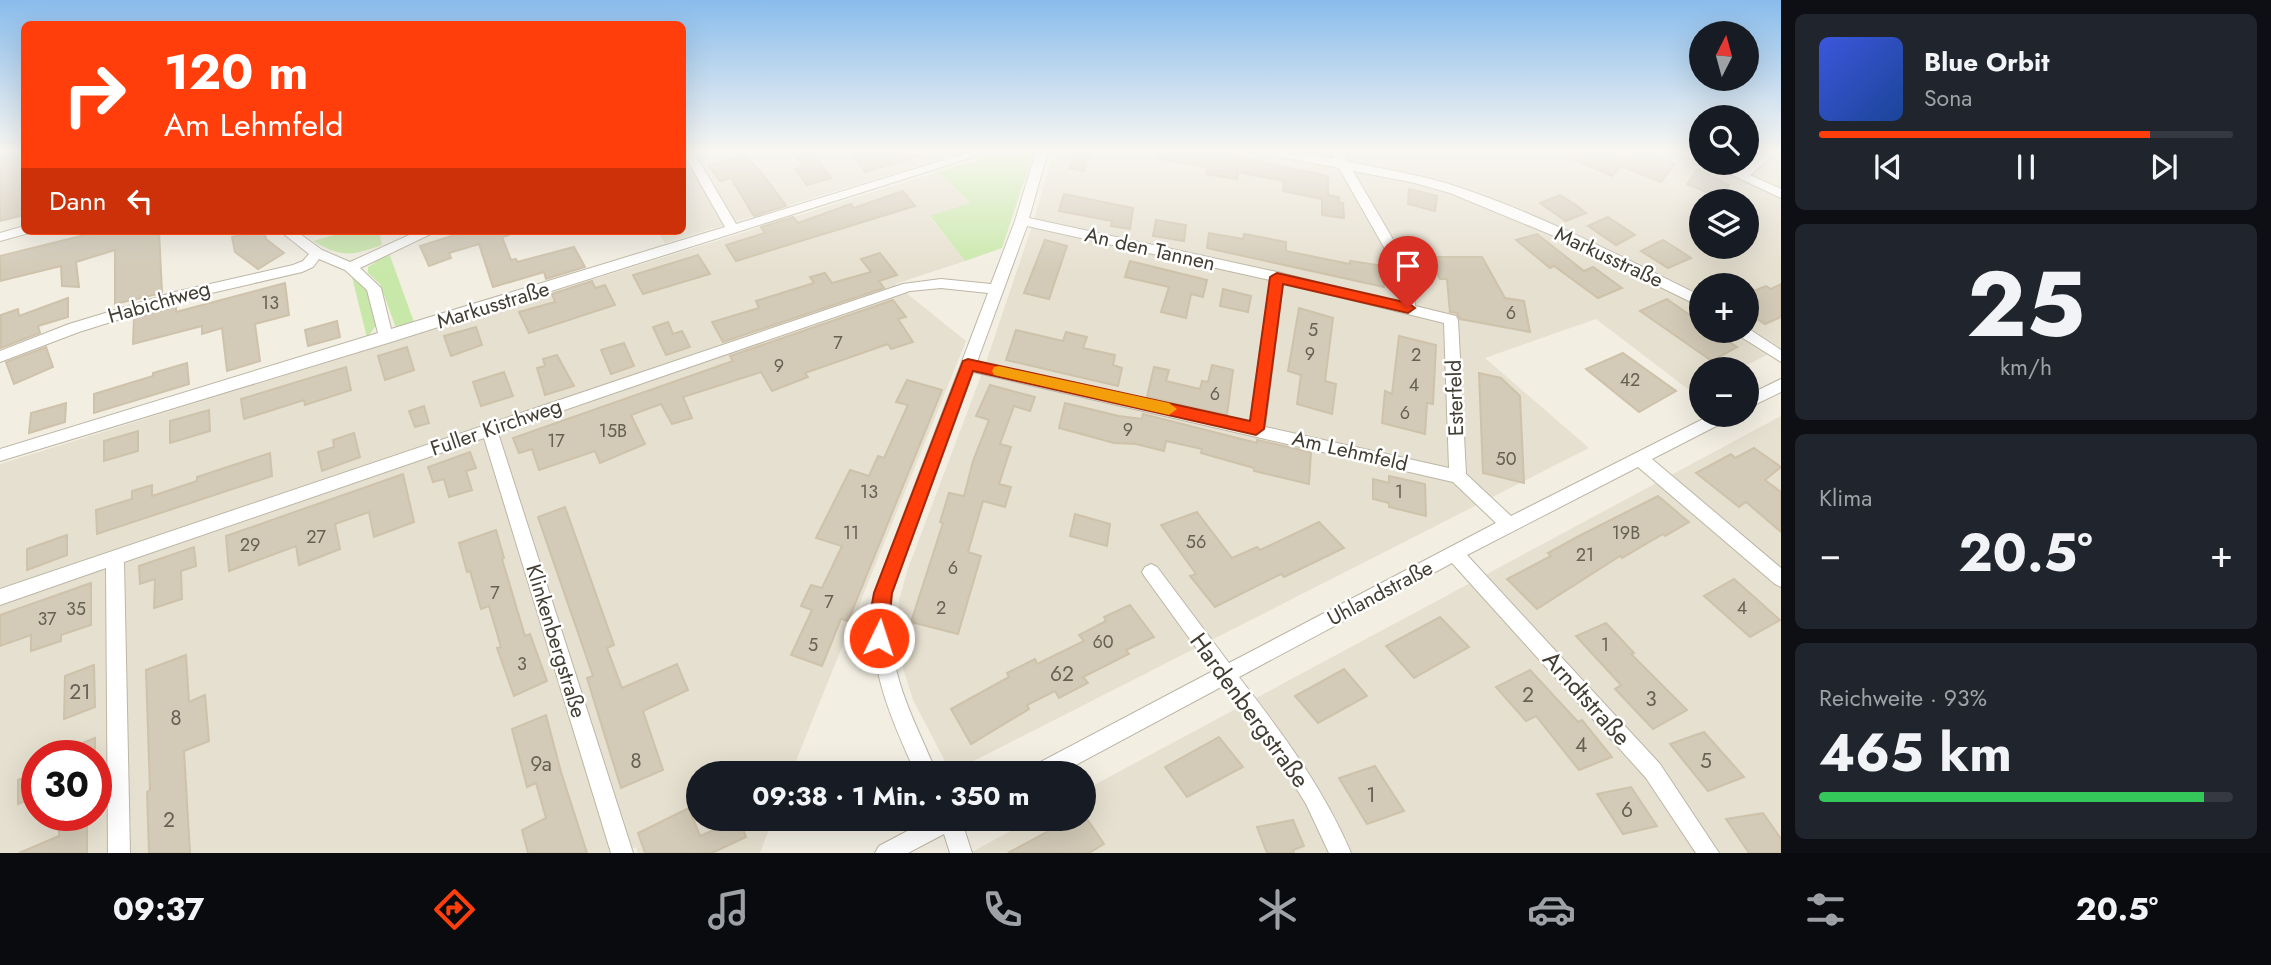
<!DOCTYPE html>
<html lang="de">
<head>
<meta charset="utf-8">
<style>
	:root { --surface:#171b24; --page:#20242c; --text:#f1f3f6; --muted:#9ea1a6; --line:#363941; --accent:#ff3e0c }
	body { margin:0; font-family:Jost,sans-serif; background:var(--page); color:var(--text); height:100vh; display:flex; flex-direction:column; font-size:26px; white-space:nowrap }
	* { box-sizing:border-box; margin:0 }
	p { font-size:23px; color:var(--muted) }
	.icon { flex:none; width:38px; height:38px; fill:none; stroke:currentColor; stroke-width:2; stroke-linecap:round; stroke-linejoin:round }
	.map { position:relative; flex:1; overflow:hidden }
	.sheet { display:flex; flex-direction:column; gap:14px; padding:14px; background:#0d0f14; width:490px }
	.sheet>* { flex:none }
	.banner { position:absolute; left:21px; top:21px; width:665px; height:214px; border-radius:10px; box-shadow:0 7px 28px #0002; background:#ff3e0c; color:#fff; overflow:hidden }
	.needle { width:46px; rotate:6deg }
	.buttons { position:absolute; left:1689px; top:21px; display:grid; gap:14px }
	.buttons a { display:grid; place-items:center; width:70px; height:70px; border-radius:50%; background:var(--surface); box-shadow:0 7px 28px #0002; font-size:35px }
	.speed { position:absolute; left:21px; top:740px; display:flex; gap:14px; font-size:35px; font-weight:700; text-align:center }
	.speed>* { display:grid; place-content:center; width:91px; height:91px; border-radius:50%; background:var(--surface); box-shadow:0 7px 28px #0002; line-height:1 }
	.speed .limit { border:10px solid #d22; background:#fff; color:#111 }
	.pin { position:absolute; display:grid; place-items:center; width:60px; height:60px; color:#fff; margin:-72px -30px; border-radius:50% 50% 50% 0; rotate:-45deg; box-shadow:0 0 7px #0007 }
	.pin .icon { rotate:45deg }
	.me { position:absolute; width:77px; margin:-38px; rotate:4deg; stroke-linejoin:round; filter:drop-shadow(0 0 5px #0008) }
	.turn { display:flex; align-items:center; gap:24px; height:147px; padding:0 28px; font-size:32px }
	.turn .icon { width:91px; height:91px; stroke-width:2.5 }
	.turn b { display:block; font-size:49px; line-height:60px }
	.then { display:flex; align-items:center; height:66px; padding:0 28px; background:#0003; gap:14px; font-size:26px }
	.big { font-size:52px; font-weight:700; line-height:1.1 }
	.sheet .card { flex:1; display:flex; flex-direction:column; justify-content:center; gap:10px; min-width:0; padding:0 24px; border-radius:10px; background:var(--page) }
	.sheet .dial { align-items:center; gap:0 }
	.dial b { font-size:91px; line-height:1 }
	.song { display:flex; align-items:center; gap:21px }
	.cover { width:84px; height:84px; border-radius:10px; background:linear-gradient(135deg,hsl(230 70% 55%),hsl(220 70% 35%)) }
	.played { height:7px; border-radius:4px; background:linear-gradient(90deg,var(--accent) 80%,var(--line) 80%) }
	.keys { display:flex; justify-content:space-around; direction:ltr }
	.heat { display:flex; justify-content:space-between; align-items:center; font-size:38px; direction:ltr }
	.charge { height:10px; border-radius:5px; background:linear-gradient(90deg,#34c759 93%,var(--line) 0) }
	.trip { position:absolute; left:686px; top:761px; width:410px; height:70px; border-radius:35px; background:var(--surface); box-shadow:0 7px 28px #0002; font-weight:700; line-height:70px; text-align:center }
	.tabs { display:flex; height:112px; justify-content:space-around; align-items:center; background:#090b0e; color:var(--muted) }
	.tabs .icon { width:49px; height:49px }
	.tabs .active { color:var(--accent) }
	.tabs b { font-size:32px; color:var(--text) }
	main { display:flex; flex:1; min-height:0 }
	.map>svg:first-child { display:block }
	.residential { fill:#e6e0d0; fill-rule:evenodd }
	.green { fill:#c8e8a9 }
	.building { fill:#d3cab7; stroke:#cec2aa; stroke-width:2 }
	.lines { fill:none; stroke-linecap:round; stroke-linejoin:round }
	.minor-casing { stroke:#bdb6a5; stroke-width:2 }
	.minor { fill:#fff; fill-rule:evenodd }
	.route { fill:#ff3e0c; stroke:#a62808; stroke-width:2 }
	.slow { fill:#f59e0b }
	.labels { text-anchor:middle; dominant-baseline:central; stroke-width:5; stroke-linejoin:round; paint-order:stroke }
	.number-label { font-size:18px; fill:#676154 }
	.street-label { font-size:21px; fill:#433e33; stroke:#fff }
	.near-number-label { font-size:21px; fill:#676154 }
	.near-street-label { font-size:24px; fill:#433e33; stroke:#fff }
</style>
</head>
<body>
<main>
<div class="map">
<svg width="1781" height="853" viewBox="0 0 1781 853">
	<rect width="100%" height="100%" fill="#f2eee2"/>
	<g class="residential">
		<polygon points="683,151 968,151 665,243 657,231 682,231"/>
		<path d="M1054,151h647v12h45l1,-12h34v197l-42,21h-38v24l-4,3 -101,-77 -111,39 104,90 -635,323 -8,-8 -33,-63 -15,-48 1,-51 8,-30 77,-203 49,-145zM1701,201h45v46h-45zM1701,285h45v46h-45z"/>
		<path d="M938,172l32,32 -40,13 35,44 -70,23 71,57 -175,432 -93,1v45h75l-13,34h-122l-2,-6 -13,6h-623v-389zM37,756h59v60h-59z"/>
		<polygon points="1781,416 1781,853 970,853 1032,819 1083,819 1083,791"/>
	</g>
	<g class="green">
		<polygon points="1006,151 1034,151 1002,248 965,261 930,216 970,203 938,172"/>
		<path d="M348,231h31l3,14c-32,11 -39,13 -69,-4z"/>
		<polygon points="389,253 415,325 396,328 380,284 368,273 368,267"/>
		<polygon points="352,277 366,288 377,324 367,338"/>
	</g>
	<g class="building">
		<polygon points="24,151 24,215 0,221 0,156"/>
		<polygon points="793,151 810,151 831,178 807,185 795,169 804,167"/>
		<polygon points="850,151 921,151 922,155 865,172"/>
		<polygon points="1074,151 1090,151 1084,171 1069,168"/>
		<polygon points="1160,151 1210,151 1328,176 1328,195 1339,197 1339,202 1343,203 1344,218 1322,215 1322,199 1283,191 1284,181 1238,172 1237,179 1206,174 1208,167 1159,159"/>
		<polygon points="1553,151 1604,151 1626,160 1634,151 1641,151 1675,164 1661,182 1621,166 1612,176"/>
		<polygon points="746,155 768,181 786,206 754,216 731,178 720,181 709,166"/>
		<polygon points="1698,169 1729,185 1720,198 1687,184"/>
		<polygon points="1409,189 1437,196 1435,211 1408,204"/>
		<polygon points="903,191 915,206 736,261 726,245 765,233 761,227 793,217 798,223 851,204 854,208"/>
		<polygon points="1064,194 1133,208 1130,229 1111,226 1112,221 1059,211"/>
		<polygon points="1560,195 1573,203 1586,213 1566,221 1540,203"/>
		<polygon points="1608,217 1635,235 1616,245 1588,226"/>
		<polygon points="1156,220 1186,225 1184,241 1153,236"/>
		<polygon points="101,231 159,231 162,293 115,304 115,250 76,262 79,287 62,286 61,266 0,281 0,256"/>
		<polygon points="255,231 264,231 266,239 284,253 258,269 235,252 232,237"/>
		<polygon points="467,231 508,231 509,235 502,237 511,260 516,259 517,262 574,247 585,267 546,279 544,272 493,287 479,244 449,253 451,258 429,266 420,246"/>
		<polygon points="1209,233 1243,239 1244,234 1286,242 1286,251 1350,264 1350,261 1384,266 1384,287 1207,248"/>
		<polygon points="1537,234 1584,271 1593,267 1622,288 1598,298 1554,266 1550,268 1516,240"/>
		<polygon points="1045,240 1067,246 1049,299 1024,293"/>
		<polygon points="1663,240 1676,248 1691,258 1668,268 1641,251"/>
		<polygon points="880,253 897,275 879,281 884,288 723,342 712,322 759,308 756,301 814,283 810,277 825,273 832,283 871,272 861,259"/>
		<polygon points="698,255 710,274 643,294 633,275"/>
		<polygon points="1429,257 1482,257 1505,298 1524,301 1530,332 1460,319 1457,313 1450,312 1447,279 1440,279"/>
		<polygon points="1130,261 1207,280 1203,297 1191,294 1186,318 1161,312 1169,287 1125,277"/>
		<polygon points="592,281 595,288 605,285 615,305 529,333 519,312 555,302 552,294"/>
		<polygon points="285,283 289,315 255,324 260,361 227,371 222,328 202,334 202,326 133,344 134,318 176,306 176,312"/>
		<polygon points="1781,284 1781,317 1765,324 1746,312 1746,294 1766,286 1771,289"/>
		<polygon points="1223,289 1251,296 1248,312 1220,306"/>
		<polygon points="68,298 68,317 38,326 40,333 1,348 1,315 18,309 19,316"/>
		<polygon points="1667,299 1701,323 1701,331 1712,331 1737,347 1712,361 1640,311"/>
		<polygon points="893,300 906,317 898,319 913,342 891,349 888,344 805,373 808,377 772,391 761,372 683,397 692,418 672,424 661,404 631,415 645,444 600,463 595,451 539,470 532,449 519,453 513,438 733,361 730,356"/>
		<polygon points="1299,308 1333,318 1325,381 1336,384 1332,414 1297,404 1301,375 1288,371"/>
		<polygon points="337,321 340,337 308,346 305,330"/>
		<polygon points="668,322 673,334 682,331 690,347 666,355 653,327"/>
		<polygon points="476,327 482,345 451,356 444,336"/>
		<polygon points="1016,330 1063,341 1066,332 1087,337 1083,348 1115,355 1113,365 1122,368 1118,386 1006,360"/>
		<polygon points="1399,336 1436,345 1433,404 1427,403 1425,434 1382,423 1385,391 1392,394"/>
		<polygon points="624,343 634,366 611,374 601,350"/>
		<polygon points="46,347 53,367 14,384 6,362"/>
		<polygon points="407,347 414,370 385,380 378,356"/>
		<polygon points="1623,353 1676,391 1639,412 1586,369"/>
		<polygon points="557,355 574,386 545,395 537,368 545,366 543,359"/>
		<polygon points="187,363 189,384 94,413 94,394 153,376 153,373"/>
		<polygon points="1212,365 1233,370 1227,415 1147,397 1154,367 1169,370 1166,381 1200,389 1202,381 1208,382"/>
		<polygon points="346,367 351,390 305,405 304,400 244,419 241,399"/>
		<polygon points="504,372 513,396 481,406 473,382"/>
		<polygon points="1479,373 1501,378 1520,396 1524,483 1483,473"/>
		<polygon points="907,380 942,390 848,621 841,619 822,666 791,655 812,610 801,606 811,585 822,588 842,546 816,538 850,470 869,476 878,456 884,458 908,405 896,402"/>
		<polygon points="990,385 1035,397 1030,411 1014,406 1000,444 1011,447 999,484 1011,487 1005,507 983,501 968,552 981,556 958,634 911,622 943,523 940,522 949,493 964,496 973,461 989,420 976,416"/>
		<polygon points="66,403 65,422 29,433 31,413"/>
		<polygon points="1065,403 1119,416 1142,419 1143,414 1257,443 1257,440 1311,452 1309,484 1254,471 1254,468 1201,453 1202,449 1166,441 1164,451 1136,444 1114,443 1059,428"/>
		<polygon points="424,406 429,423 415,427 409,411"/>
		<polygon points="209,410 210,431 170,443 170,421"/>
		<polygon points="138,431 138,451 104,461 104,441"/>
		<polygon points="354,433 360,457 322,471 318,452 334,447 333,440"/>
		<polygon points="1754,448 1781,467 1765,480 1781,492 1781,532 1746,502 1739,507 1696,473 1731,454 1735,458"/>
		<polygon points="470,452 476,468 466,471 472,490 449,497 444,479 433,482 428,467"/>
		<polygon points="270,453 272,476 97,534 96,510 132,499 132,491 152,485 152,496 197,481 197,477"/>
		<polygon points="403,474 414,522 374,537 369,512 335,524 340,549 299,565 296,546 229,571 226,536"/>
		<polygon points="1389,476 1425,484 1426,516 1389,507 1389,503 1373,499 1373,479 1389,483"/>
		<polygon points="1658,496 1689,522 1665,536 1663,534 1622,558 1620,556 1537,609 1507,579 1551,556 1548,553 1577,537"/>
		<polygon points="565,507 614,645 607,648 622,688 677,664 688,690 643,711 663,770 621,788 587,678 593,676 538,517"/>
		<polygon points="1197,512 1232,558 1257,547 1260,550 1319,522 1344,548 1284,577 1281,574 1215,607 1190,576 1196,574 1161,525"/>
		<polygon points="1075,514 1110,524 1107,546 1070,536"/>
		<polygon points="496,530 504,558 502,559 525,636 530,634 547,681 514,696 497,648 501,647 489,606 481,609 470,571 467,572 459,543"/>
		<polygon points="67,535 67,555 27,570 27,549"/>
		<polygon points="194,547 196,566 181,571 182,599 154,608 155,579 140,584 139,566"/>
		<polygon points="1734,579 1780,620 1750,637 1704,596"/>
		<polygon points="91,583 91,625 61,635 61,641 31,651 31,635 0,646 0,615"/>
		<polygon points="1130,605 1154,637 1126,650 1129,654 1083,677 1088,683 1059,698 1055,691 1027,705 1029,709 971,744 951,709 1009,677 1007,673 1035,659 1037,664 1084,641 1079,635 1106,621 1104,617"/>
		<polygon points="1440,617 1469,647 1414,678 1386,646"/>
		<polygon points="1606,623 1634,653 1631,654 1687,710 1653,729 1615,689 1621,685 1576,636"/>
		<polygon points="186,655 189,702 205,695 209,741 184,751 190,853 149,853 147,792 150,790 146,670"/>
		<polygon points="94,665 95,707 64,719 65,676"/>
		<polygon points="1344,669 1367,696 1318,723 1295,696"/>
		<polygon points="1530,670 1578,722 1582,720 1612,757 1579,770 1536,716 1526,721 1496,687"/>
		<polygon points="546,715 561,772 587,853 528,853 522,830 546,818 536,783 527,787 512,729"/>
		<polygon points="1704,732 1744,777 1708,791 1670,744"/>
		<polygon points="1219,737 1243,767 1187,797 1165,767"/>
		<polygon points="95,738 95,756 52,756 52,755"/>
		<polygon points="1375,766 1404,811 1367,824 1339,778"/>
		<polygon points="37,773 37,796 18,804 18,780"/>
		<polygon points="1631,787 1657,826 1623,834 1597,794"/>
		<polygon points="689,808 700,836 739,819 746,837 712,853 645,853 638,833"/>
		<polygon points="1763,813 1781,839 1781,853 1749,853 1726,819"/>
		<polygon points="77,816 87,816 87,853 19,853 59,836 59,823"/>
		<polygon points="1071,819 1087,819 1104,844 1089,853 1008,853"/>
		<polygon points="1293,820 1304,846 1293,850 1294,853 1267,853 1257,827"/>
	</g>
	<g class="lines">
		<g class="minor-casing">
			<g id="minor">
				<polygon points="682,151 693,151 736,224 973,151 992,151 391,342 0,461 0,449 378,333 367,290 345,270 319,259 313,267 302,272 181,300 79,332 0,362 0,351 69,324 175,292 293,265 303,261 309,254 280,231 296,231 322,250 350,262 418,231 437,231 360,268 381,288 391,329 725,227"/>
				<path d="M1036,151h12l-19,67 248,54 123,31 -2,-31 -59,-104 -67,-13 -6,-4h25l44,8 -5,-8h12l6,11c37,7 74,13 110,25 84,28 164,70 243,109v11l-130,-64 -121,-50 -39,-11 -58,-11 59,101 3,34 41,10 2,4 8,154 45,42 200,-101h21l-2,4 -78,40 129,109v19l-6,-3 -137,-117 -171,88 193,209 59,89h-23l-50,-75 -194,-215 -213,114c43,56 84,110 112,176h-22l-23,-49 -20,-32 -63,-86 -164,88h-31l3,-7 182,-96 -68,-94 -3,-5 3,-5 6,-3 6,3 72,96 267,-140 -43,-41 -480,-110 -81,221c-8,76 17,114 45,181h-21c-28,-63 -50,-111 -42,-181l114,-300 -47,-5 -31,3 -412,142 135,420h-22l-127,-415 -360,124 6,291h-22l-2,-285 -106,37v-16l903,-305 38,-5 50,5 24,-63zM1027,226l243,54 -20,143 -273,-61zM1283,283l161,40 5,145 -184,-41z"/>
				<polygon points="1676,151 1701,154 1701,162 1678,154"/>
				<polygon points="1765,151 1779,151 1750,175 1781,189 1781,198 1707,163 1723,163 1740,171"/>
				<polygon points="24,226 24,231 30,231 29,233 0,241 0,233"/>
				<polygon points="1746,327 1781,350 1781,362 1738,335 1736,331 1746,331"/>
				<polygon points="1781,379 1781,392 1746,409 1746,396"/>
				<polygon points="930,819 961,819 972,853 950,853 944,834 908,853 875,853 879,846"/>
			</g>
		</g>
		<use href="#minor" class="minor"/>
	</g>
	<linearGradient id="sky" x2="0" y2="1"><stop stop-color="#89bcec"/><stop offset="0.56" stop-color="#f9f7f2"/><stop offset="1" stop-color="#f9f7f2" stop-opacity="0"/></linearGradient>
	<rect width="1781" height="270" fill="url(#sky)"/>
	<path class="route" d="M1277,273l131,30 7,5 -7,5 -125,-29 -19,145 -8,6 -283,-64 -81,222c-2,13 -2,41 -7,51l-6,3 -7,-3 -3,-24 5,-27 89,-232 5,-2 282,62 20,-144z"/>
	<polygon class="slow" points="999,366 1169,403 1177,409 1169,415 994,375 992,371 994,367"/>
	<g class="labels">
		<g class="number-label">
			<text x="270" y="303">13</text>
			<text x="1511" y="313">6</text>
			<text x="1313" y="330">5</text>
			<text x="838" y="343">7</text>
			<text x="1310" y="354">9</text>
			<text x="1416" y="355">2</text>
			<text x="779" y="366">9</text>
			<text x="1630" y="380">42</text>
			<text x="1414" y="385">4</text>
			<text x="1215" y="394">6</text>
			<text x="1405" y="413">6</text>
			<text x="1128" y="430">9</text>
			<text x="613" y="431">15B</text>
			<text x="556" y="441">17</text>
			<text x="1506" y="459">50</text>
			<text x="869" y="492">13</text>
			<text x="1399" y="492">1</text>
			<text x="851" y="533">11</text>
			<text x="1626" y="533">19B</text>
			<text x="316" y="537">27</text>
			<text x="1196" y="542">56</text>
			<text x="250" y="545">29</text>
			<text x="1585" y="555">21</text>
			<text x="953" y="568">6</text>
			<text x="495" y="593">7</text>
			<text x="829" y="602">7</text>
			<text x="941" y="608">2</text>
			<text x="1742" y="608">4</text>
			<text x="76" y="609">35</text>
			<text x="47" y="619">37</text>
			<text x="1103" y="642">60</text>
			<text x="813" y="645">5</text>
			<text x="1605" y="645">1</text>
			<text x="522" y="664">3</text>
		</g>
		<g class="street-label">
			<text transform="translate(1150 249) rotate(13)">An den Tannen</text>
			<text transform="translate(1609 257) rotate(25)">Markusstraße</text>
			<text transform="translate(159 302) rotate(-16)">Habichtweg</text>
			<text transform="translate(493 305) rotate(-17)">Markusstraße</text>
			<text transform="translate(1455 398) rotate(-92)">Esterfeld</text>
			<text transform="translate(496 427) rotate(-19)">Fuller Kirchweg</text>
			<text transform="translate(1350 451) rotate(13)">Am Lehmfeld</text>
			<text transform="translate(1380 593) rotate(-28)">Uhlandstraße</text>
			<text transform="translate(556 641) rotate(73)">Klinkenbergstraße</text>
		</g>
		<g class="near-number-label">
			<text x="1062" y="674">62</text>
			<text x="80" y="692">21</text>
			<text x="1528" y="695">2</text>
			<text x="1651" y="699">3</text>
			<text x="176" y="718">8</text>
			<text x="1581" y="745">4</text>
			<text x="636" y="761">8</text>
			<text x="1706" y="761">5</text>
			<text x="541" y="764">9a</text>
			<text x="1371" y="795">1</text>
			<text x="1627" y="810">6</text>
			<text x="169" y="820">2</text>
		</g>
		<g class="near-street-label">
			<text transform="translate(1587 698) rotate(48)">Arndtstraße</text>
			<text transform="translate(1250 710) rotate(54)">Hardenbergstraße</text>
		</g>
	</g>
</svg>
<div class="buttons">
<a><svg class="needle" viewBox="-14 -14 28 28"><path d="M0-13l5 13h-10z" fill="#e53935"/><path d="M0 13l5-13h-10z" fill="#9ea1a6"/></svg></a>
<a><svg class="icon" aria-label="search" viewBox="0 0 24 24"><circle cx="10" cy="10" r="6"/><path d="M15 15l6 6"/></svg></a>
<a><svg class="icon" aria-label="layers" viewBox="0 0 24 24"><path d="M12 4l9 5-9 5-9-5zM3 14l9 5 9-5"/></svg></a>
<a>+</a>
<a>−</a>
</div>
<div class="speed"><div class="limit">30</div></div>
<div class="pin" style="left:1408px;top:308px;background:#d93025"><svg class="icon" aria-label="arrive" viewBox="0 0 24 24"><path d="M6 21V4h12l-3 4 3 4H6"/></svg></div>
<svg class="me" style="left:879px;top:638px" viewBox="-20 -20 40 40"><circle r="17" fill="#ff3e0c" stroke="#fff" stroke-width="3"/><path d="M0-11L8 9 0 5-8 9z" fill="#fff"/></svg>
<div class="trip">09:38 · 1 Min. · 350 m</div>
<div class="banner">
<div class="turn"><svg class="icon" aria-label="right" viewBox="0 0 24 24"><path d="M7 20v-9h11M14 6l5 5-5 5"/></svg><div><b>120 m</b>Am Lehmfeld</div></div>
<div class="then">Dann<svg class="icon" aria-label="left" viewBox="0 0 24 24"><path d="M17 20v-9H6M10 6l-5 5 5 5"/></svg></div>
</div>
</div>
<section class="sheet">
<div class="card">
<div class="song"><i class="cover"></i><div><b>Blue Orbit</b><p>Sona</p></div></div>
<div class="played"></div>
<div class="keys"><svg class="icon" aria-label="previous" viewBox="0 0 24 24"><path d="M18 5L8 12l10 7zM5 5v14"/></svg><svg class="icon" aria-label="pause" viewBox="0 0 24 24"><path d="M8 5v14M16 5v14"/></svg><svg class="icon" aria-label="next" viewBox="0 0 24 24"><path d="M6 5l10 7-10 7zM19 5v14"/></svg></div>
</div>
<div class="card dial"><b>25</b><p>km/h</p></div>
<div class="card"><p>Klima</p>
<div class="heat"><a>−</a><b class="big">20.5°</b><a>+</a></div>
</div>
<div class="card"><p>Reichweite · 93%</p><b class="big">465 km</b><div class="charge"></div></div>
</section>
</main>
<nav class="tabs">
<b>09:37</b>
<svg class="icon active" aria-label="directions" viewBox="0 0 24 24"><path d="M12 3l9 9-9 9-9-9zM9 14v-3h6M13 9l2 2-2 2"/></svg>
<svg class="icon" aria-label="music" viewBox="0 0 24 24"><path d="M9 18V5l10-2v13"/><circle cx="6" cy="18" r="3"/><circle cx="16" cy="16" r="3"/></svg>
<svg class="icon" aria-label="phone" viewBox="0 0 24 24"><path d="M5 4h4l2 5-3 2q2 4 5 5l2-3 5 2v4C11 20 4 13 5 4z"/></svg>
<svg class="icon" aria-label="climate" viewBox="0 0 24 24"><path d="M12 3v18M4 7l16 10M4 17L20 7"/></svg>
<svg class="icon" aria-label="car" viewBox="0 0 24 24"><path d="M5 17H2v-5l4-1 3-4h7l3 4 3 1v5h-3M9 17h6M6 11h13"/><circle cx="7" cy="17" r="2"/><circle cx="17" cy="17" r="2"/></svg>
<svg class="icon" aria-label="filters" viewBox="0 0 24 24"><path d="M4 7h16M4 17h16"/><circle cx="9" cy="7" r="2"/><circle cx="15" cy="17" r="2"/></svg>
<b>20.5°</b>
</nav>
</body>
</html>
